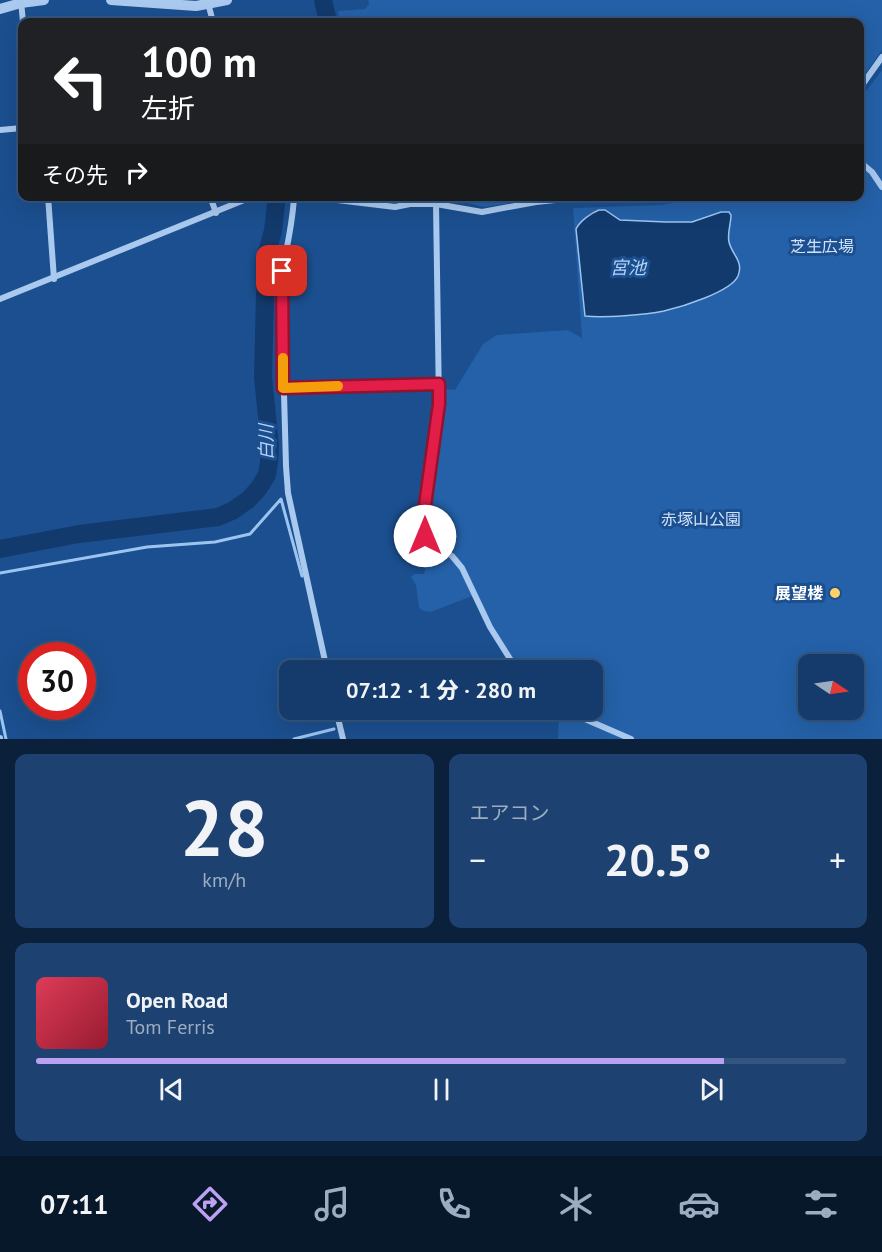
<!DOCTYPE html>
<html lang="ja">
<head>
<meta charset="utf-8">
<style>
	:root { --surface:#143b6b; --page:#1d4271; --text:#f1f3f6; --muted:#9dadc1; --line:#33557e; --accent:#bca0f2 }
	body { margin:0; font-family:"PT Sans","Noto Sans JP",sans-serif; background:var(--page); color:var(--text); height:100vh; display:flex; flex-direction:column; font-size:22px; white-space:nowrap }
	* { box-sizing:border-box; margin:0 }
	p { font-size:20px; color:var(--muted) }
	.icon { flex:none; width:33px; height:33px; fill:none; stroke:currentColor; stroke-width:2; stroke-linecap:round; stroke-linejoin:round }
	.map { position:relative; height:739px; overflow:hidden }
	.side { display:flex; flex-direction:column; gap:15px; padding:15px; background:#0b203b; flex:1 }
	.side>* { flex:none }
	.hud { position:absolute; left:18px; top:18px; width:846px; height:183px; border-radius:12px; box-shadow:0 6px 24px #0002,0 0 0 2px var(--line); background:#202124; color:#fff; overflow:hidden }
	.needle { width:39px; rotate:103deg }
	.tools { position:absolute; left:798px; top:654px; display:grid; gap:12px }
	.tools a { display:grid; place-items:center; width:66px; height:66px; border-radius:12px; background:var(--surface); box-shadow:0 6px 24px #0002,0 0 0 2px var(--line); font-size:30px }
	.speed { position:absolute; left:18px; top:642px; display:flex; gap:12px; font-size:30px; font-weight:700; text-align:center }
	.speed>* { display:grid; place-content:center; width:78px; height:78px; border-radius:50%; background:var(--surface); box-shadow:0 6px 24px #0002,0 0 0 2px var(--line); line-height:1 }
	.speed .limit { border:9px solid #d22; background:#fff; color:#111 }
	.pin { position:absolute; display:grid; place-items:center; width:51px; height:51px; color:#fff; margin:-26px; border-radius:12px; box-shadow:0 3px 9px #0006 }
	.me { position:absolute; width:66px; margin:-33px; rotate:0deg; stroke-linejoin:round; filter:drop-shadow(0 0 4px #0008) }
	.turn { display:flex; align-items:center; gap:21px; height:126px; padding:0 24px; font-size:27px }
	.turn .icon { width:78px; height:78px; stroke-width:2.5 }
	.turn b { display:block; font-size:42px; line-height:51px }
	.then { display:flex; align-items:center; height:57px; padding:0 24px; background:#0003; gap:12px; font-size:22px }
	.big { font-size:45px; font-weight:800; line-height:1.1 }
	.side .tile { flex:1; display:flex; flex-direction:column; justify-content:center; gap:9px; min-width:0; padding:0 21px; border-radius:12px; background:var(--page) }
	.side .dial { align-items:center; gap:0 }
	.dial b { font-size:78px; line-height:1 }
	.song { display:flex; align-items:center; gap:18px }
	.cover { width:72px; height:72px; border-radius:9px; background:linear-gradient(135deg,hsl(350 70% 55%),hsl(350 70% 35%)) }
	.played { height:6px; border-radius:3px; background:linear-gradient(90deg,var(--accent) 85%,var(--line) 85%) }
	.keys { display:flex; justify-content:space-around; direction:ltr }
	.heat { display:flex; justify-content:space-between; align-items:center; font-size:33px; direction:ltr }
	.side .tiles { flex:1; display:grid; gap:15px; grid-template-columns:1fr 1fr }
	.tile:last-child { grid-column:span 2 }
	.trip { position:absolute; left:279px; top:660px; width:324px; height:60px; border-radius:12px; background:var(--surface); box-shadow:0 6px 24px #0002,0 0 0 2px var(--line); font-weight:800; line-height:60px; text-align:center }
	.menu { display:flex; height:96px; justify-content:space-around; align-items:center; background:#08182b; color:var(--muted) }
	.menu .icon { width:42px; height:42px }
	.menu .selected { color:var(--accent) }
	.menu b { font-size:27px; color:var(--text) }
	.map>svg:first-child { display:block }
	.green { fill:#2461a8; fill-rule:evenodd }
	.water { fill:#123a6d; stroke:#9cc4f0; stroke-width:1.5 }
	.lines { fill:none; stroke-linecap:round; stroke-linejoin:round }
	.stream { stroke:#9cc4f0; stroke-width:3 }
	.river { stroke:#123a6d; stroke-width:18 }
	.minor { stroke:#a9c9ee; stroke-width:6 }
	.tertiary { stroke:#a9c9ee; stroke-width:10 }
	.route-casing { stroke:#92132f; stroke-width:15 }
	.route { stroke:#e11d48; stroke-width:10 }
	.slow { stroke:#f59e0b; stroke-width:10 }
	.poi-dot { fill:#ffd166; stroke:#1b4f8f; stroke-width:2 }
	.labels { text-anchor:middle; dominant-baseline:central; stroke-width:6; stroke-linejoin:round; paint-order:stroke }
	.park-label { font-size:16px; fill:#cfe3fa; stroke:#1b4f8f }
	.poi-label { font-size:16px; font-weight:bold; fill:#fff; stroke:#1b4f8f; text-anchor:end }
	.water-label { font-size:18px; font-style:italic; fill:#b5d3f5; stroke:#1b4f8f }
</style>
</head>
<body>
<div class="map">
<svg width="882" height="739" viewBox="0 0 882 739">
	<rect width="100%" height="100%" fill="#1b4f8f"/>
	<g class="green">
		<polygon points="368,0 882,0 882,50 860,81 860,22 340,22 338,11 365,9 369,4"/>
		<path d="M882,70v669h-324l1,-29h33v-40h-72l-29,-46 -11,-24 -8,-4 -41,16 -7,-1 -5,-3 -3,-23 -5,-8 3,-3h10l6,-23 23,2v-6l-25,-31 15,-124 3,-3 9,1 28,-46 14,-9 71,-5 14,8 -9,-130 88,-3 54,-9h145v-97zM808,664h46v46h-46z"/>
		<polygon points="444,197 597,197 533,200 484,207"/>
	</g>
	<path class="water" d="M599,210h6l15,10 46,2h26l29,-10h8l2,3c0,9 -4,18 -2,27 3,13 15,19 9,34 -7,16 -57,31 -74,35 -19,4 -60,7 -79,5l-9,-87c4,-8 15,-16 23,-19z"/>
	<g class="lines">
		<g class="stream">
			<polyline points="0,573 147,547 215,542 250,534 281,499 302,576"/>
			<polyline points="0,711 6,739"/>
			<polyline points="294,739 334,729"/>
		</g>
		<g class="river">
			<polyline points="323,0 328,22"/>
			<polyline points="0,549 79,534 218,517 232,511 248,500 259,488 267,475 269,462 270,446 263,377 266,256 273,231 277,196"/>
		</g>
		<g class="minor">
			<polyline points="21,1 23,22"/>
			<polyline points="208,3 213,22"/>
			<polyline points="860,88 882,57"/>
			<polyline points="0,130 22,128"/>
			<polyline points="860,162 872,172 882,187"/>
			<polyline points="48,196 54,279"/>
			<polyline points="210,196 216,213"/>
			<path d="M294,196c-1,30 -10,59 -13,88l5,182 2,27 39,177"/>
			<polyline points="304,196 395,207 410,204 436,204 482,212 536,202 565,199 673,199 695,196"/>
			<polyline points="436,204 439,404 422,527 429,541 452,556 462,568 490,627 517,670"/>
			<polyline points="0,299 254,196"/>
			<polyline points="283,388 439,383"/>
			<polyline points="336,710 343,739"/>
			<polyline points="564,710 631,739"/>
			<polyline points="0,738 0,739"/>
		</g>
		<g class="tertiary">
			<polyline points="111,0 196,6 227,0"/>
			<polyline points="0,9 21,3 44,0"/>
		</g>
	</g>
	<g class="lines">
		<g class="route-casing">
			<polyline id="route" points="282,271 283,388 439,384 439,404 422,527 425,536"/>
		</g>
		<use href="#route" class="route"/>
		<polyline class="slow" points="283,358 283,388 338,386"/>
	</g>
	<circle class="poi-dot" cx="835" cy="593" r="6"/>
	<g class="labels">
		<g class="park-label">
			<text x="822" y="246">芝生広場</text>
			<text x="701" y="519">赤塚山公園</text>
		</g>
		<g class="poi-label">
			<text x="823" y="593">展望楼</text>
		</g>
		<g class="water-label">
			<text x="628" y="267">宮池</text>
			<text transform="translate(266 442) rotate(-91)">白川</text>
		</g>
	</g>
</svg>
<div class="tools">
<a><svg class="needle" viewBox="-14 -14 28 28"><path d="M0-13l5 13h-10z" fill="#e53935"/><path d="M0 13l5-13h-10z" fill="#9dadc1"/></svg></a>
</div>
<div class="speed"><div class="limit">30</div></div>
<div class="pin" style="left:282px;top:271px;background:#d93025"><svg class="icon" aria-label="arrive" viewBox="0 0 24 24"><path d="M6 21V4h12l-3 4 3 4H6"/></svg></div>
<svg class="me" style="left:425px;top:536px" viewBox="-20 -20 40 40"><circle r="19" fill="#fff"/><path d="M0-13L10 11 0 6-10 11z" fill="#e11d48"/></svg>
<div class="trip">07:12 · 1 分 · 280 m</div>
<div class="hud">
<div class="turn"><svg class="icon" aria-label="left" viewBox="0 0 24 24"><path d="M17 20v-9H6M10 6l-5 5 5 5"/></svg><div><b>100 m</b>左折</div></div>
<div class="then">その先<svg class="icon" aria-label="right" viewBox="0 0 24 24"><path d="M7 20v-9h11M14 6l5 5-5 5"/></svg></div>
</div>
</div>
<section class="side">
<div class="tiles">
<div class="tile dial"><b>28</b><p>km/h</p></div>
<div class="tile"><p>エアコン</p>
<div class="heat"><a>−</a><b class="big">20.5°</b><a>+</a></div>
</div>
<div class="tile">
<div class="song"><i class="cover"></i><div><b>Open Road</b><p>Tom Ferris</p></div></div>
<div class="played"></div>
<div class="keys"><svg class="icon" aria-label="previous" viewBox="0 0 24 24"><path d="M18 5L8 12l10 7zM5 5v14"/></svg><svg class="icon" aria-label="pause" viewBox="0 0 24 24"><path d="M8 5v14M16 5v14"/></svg><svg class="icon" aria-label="next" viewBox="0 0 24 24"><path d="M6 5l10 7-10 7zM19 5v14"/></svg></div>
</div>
</div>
</section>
<nav class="menu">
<b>07:11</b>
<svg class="icon selected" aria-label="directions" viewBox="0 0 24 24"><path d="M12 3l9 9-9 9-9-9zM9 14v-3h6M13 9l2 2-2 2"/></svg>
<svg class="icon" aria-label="music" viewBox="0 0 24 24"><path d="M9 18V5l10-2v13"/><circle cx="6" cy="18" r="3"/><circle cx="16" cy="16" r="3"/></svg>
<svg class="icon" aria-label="phone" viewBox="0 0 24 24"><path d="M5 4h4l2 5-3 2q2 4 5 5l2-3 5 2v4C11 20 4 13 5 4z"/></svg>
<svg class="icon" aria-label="climate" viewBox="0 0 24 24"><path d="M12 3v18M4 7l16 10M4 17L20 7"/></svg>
<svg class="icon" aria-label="car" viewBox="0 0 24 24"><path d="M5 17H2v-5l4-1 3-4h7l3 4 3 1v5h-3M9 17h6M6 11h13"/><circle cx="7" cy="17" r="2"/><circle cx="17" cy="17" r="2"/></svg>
<svg class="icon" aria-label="filters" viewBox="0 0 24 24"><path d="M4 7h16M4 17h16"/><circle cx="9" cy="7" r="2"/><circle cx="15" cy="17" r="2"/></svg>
</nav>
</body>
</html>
